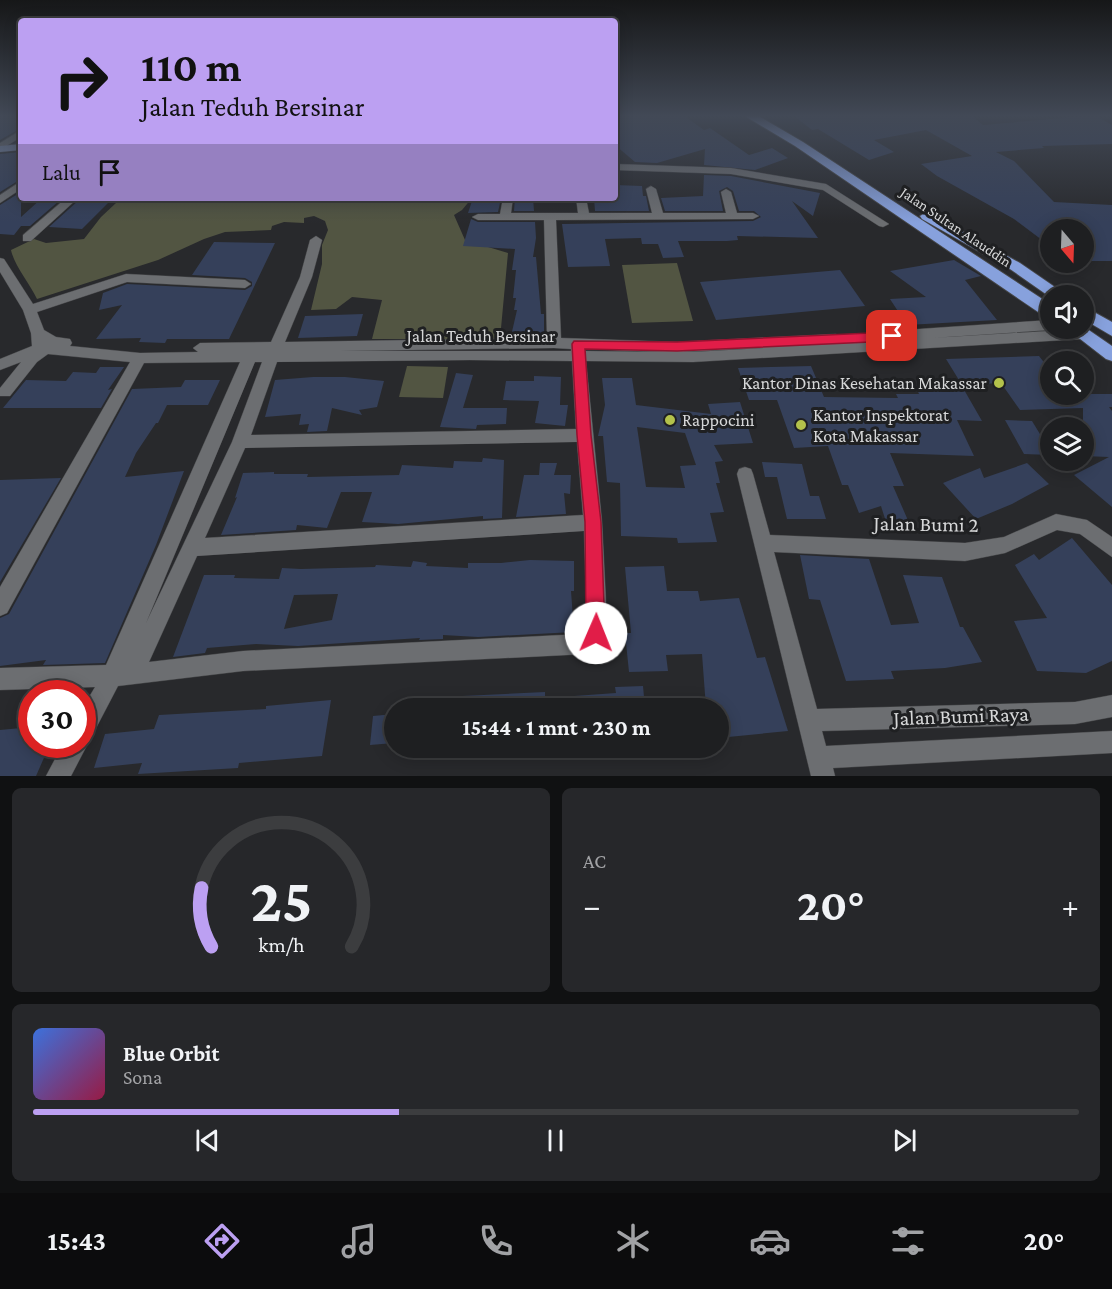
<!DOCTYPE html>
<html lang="id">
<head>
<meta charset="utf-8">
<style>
	:root { --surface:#1e1f21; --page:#26272a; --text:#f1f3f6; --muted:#a1a2a5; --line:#3c3d3f; --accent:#bca0f2 }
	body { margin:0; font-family:"Crimson Pro",serif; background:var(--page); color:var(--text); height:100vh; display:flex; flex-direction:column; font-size:22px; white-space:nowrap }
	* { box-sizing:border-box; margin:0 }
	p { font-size:20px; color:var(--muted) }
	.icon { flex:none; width:33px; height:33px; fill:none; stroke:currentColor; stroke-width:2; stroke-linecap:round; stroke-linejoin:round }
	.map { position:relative; height:776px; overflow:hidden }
	.sheet { display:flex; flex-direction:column; gap:12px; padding:12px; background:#101112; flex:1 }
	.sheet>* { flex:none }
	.guide { position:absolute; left:18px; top:18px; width:600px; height:183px; border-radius:6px; box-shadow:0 3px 15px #0003,0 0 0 2px var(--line); background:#bca0f2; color:#111; overflow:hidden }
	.needle { width:39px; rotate:161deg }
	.tools { position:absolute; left:1040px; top:219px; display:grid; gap:12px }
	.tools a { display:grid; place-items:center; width:54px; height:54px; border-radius:50%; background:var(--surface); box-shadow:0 3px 15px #0003,0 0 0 2px var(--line); font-size:30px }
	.speed { position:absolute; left:18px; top:680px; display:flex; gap:12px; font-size:30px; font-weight:700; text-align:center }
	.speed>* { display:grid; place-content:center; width:78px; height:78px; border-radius:50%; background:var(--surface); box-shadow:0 3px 15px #0003,0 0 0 2px var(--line); line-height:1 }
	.speed .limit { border:9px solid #d22; background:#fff; color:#111 }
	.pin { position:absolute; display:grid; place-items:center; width:51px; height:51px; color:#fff; margin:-26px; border-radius:12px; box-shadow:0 3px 9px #0006 }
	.me { position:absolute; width:66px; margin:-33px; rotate:1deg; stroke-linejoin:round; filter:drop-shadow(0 0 4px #0008) }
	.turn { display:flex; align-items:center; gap:21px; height:126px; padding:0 24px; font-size:27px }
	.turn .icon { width:78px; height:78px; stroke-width:2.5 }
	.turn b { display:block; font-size:42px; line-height:51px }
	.then { display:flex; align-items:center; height:57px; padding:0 24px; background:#0003; gap:12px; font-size:22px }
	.big { font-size:45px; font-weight:700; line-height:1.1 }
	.sheet .card { flex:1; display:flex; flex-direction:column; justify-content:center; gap:9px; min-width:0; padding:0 21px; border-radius:9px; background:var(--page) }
	.sheet .dial { align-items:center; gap:0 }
	.dial svg { height:156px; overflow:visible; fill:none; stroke:var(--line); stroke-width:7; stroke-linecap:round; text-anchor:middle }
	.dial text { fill:var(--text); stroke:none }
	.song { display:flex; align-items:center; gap:18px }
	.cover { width:72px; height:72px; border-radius:9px; background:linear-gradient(135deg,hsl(220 70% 55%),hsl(340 70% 35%)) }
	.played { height:6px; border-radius:3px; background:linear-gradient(90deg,var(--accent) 35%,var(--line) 35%) }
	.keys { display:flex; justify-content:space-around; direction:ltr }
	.heat { display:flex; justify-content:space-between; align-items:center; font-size:33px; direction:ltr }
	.sheet .tiles { flex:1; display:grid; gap:12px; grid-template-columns:1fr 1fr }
	.card:last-child { grid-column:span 2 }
	.trip { position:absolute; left:384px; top:698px; width:345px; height:60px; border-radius:30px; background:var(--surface); box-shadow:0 3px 15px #0003,0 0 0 2px var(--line); font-weight:700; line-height:60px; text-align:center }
	.dock { display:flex; height:96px; justify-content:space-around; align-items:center; background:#0c0c0d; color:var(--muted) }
	.dock .icon { width:42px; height:42px }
	.dock .active { color:var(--accent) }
	.dock b { font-size:27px; color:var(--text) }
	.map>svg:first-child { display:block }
	.green { fill:#525542 }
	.building { fill:#35405a; fill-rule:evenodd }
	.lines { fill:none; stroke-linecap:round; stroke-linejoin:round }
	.street-casing { stroke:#444547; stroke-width:1 }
	.primary-casing { stroke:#444547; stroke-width:1 }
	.highway-casing { stroke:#444547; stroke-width:2 }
	.street { fill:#6c6e71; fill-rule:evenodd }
	.primary { fill:#7c8db2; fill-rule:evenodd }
	.highway { fill:#87a1dd; fill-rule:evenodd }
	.route { fill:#e11d48; stroke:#92132f; stroke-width:1.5 }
	.poi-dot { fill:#b3c24b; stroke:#1f2022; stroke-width:2 }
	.labels { text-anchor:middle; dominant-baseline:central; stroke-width:6; stroke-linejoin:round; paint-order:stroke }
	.far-street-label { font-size:15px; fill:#d6d7d8; stroke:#1f2022 }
	.street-label { font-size:18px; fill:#d6d7d8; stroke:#1f2022 }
	.poi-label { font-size:18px; fill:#d6d7d8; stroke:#1f2022; text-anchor:start }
	.near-street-label { font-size:21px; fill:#d6d7d8; stroke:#1f2022 }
</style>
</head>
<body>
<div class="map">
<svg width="1112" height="776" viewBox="0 0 1112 776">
	<rect width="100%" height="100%" fill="#28292c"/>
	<g class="green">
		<path d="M135,198h337l-10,12 -8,5 11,25 43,13 -8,86h-128l10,-39 -30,-3 -16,12 -25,1 11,-46v-19l6,-15 -3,-9 -11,-5 -10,2v5l-20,-1 -12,4 -1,4 -46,2 -21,7 -46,21 -121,39c-7,-15 -23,-34 -26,-49l23,-11 12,4 38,-4 17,-22 15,-14z"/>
		<polygon points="677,263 693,321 632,323 622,265"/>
		<polygon points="407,366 448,367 443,398 399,397"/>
	</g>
	<g class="building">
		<polygon points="0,115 21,115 21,128 0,140"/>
		<polygon points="615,115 683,115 704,130 710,128 749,155 772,148 788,158 755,170 704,165 705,149 657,163 635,162 615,145"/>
		<polygon points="793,115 971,115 983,125 1095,115 1112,125 1112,144 1042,146 1044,148 996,152 1014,161 1054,202 1112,205 1112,261 1083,261 1083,230 1050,230 1050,246 1014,219 937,176 921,164 972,156 926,130 874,140 894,152 869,160 818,129 812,130"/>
		<polygon points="21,152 21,179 0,192 0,154"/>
		<polygon points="704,175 731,176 820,193 813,216 792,201 818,238 737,236 738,240 727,241 678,241 684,257 663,258 658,244 642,244 641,238 605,239 610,266 568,267 562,224 753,221 761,217 754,211 739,211 733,191 727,187 719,191 723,211 665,211 661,198 703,196"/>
		<polygon points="615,185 642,186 643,196 646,196 649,211 595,211 594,198 615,198"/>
		<polygon points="21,192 21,217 41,199 60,200 30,226 21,226 14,235 0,234 0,205"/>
		<polygon points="89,198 113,198 82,229 49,227 78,201 85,201"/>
		<polygon points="473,198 501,198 498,212 468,213"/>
		<polygon points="515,198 533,198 534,211 514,211"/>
		<polygon points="471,219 478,222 535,222 536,238 533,257 536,257 541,314 544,314 544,335 511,336 517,310 514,310 516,298 513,298 516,270 512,270 515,249 463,246"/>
		<polygon points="214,242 275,243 229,339 167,339 165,343 139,342 141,338 96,339 122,305 99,310 103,293 127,284 245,290 252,286 252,282 245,278 192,275"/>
		<polygon points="954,260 981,276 965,280 997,320 907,325 890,299 926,297 890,271"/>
		<polygon points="840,270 865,306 716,320 700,282"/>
		<polygon points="363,314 357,336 298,338 305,316"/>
		<polygon points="1039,356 1050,370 1050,394 1112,394 1112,407 1109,407 1112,411 1112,507 1074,475 1109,457 1083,456 1083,408 1020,410 1001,383 962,385 946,359"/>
		<polygon points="811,366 824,397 898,398 896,394 919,394 916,387 963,388 982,421 957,420 974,456 890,453 904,486 893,486 910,525 887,525 881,506 859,513 848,485 842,485 828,446 794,448 777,400 749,400 738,368"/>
		<polygon points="100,367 124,367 108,390 112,389 101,408 3,408 26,380 66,381 73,372 96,373"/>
		<polygon points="456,373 473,375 463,408 507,408 506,424 477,425 476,429 440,427"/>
		<polygon points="534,376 561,377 560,405 568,405 565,426 535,423 539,401 503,400 506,381 534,381"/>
		<polygon points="313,377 345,377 384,381 377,407 359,410 362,415 332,408 327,431 307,432 309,424 299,425 301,414 265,417 275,380"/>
		<path d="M602,378h30l4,27 75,9 -3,-10 32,-2 13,41 -39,2 9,16 -8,1 5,21h-4l8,29 -14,1 7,29 -39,1 -1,-5 -56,-2 -1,-53 -13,-1 -4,-46h-5l7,-31zM637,427l48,6 11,32 -16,1 5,22 -39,-1z"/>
		<polygon points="185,380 220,380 208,405 167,405 158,423 156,423 136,453 125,477 184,471 156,545 105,663 43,665 46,660 0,666 0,618 9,614 132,389 181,387"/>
		<polygon points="1005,420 1032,421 1043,439 1050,439 1050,455 1024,454"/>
		<polygon points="483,458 504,460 502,518 483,519 483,516 398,524 362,522 372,492 341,492 327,528 297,525 296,530 221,535 237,497 235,498 243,473 274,472 274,474 308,474 307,477 399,475 402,465 453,468 454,461 482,462"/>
		<polygon points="762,462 802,464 810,496 819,496 826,519 787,519 777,477 765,477"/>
		<polygon points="540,463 557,463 554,475 571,475 570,494 564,493 566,514 516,517 524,475 539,475"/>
		<polygon points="1027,463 1049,484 1012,504 976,519 943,483 980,468 984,478"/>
		<polygon points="61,478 0,582 0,480"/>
		<polygon points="1072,538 1112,585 1112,661 1086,673 1037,671 1014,621 1047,618 1015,565 1034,554 1039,560"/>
		<polygon points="800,555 869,559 891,625 919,623 903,575 942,577 960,627 963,627 982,662 945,668 891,671 894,679 846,681 820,600 809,599"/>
		<path d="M530,560l44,1v30h-3l3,41 -96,5 -35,-2v4l-24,1 1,-2 -122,8 -42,-2 -49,4 -2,5 -32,4 31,-82h31l-1,3 45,1 3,-11 19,1 74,-2 1,-2 35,2 2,-6 14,2 -1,3 42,2v-5h33zM338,594l-6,26 -48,9 10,-34z"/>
		<polygon points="664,566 667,591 698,591 700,601 739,598 757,658 765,657 788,731 718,738 718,708 706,708 702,654 666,655 668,671 629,672 625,633 631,633 625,567"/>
		<polygon points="643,686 645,708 561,708 560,697 616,693 615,687"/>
		<polygon points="545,692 545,708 462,708 462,696"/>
		<polygon points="331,700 322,756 239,763 238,768 138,774 142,763 94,768 105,734 154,729 159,715 266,709 266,706"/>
		<polygon points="394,714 394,743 370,745 373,716"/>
		<polygon points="32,727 32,744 50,744 36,776 0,776 0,730"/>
	</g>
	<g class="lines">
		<g class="street-casing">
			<g id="street">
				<polygon points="21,130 21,137 0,150 0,143"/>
				<polygon points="615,164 731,168 826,184 889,224 883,227 879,226 823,190 731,174 615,170"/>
				<polygon points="21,181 21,189 0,203 0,195"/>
				<path d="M651,186l5,3 7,24h63l-5,-21 5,-3 5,3 6,21h16l6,3 -6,3 -197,1 5,118 116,4 159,-8 7,5 -5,4 35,-2 -5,-4 7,-5 175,-12v8h4l-4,2 -119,8 151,-9 7,5 -7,5 -389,23 -107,-1 16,161 5,101 -4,17 -9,11 -7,3 -344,17 -125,15 -47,90h-25l17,-32h19v-35l13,-22 -95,3v-22l106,-3 134,-303 -96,1 -137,250 -7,3v-29l130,-225 -82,-8 -11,8 -27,34h-10v-8l21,-26 -21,8v-11l32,-13 -1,-13 -8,-23 -23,-38v-14l4,1 29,45 93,-30 119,6 6,4 -6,4 -118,-6 -90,30 7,18 12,7 14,2 2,4 -2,3 70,7 58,-1 -5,-4 7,-5 71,-1 29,-65 10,-37 6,-4 6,4 -10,37 -27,65 262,-4 -3,-118h-66l-6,-3 6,-3h22l3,-16h10l-2,15h67l-2,-15h10l3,15h63l-6,-24zM781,347l-88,5h-10zM554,348l17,1v2h-230zM585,349l78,3 -78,-1zM470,360l102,1 4,68 -325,6 26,-73zM255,362h7l-30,80 -86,181zM577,442l6,73 -378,23 40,-90zM584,531l3,92 -1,6 -4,5 -339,17 -94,11 48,-106z"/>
				<polygon points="66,198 78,198 31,241 23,241 23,235"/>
				<polygon points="745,467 751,469 753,474 770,535 965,543 1004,537 1056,514 1087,520 1112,537 1112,557 1080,534 1057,530 1005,553 965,561 774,552 817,709 1075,702 1112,695 1112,717 1075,724 822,731 826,746 1112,731 1112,753 833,768 835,776 811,776 737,474 739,469"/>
			</g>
		</g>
		<g class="primary-casing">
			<polygon id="primary" points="21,144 21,150 0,152 0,146"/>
		</g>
		<g class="highway-casing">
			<g id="highway">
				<polygon points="743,115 757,115 803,142 1050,304 1050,317 1044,316 795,146"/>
				<polygon points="927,212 1020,263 1068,296 1050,297 1010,269 922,219 920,216"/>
				<polygon points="1083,306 1112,322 1112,336 1083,319"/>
				<polygon points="1083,326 1112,346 1112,361 1106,359 1066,328 1083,328"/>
			</g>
		</g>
		<use href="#street" class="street"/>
		<use href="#primary" class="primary"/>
		<use href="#highway" class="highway"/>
	</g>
	<linearGradient id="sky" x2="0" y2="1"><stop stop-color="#161718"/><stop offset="0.52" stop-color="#424956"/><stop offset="1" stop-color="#424956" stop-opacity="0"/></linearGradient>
	<rect width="1112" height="223" fill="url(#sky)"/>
	<polygon class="route" points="892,332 898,336 892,341 677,351 585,349 591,435 601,522 605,633 602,640 596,643 589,640 586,633 585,522 577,435 572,344 574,341 677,342"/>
	<g class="poi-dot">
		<circle cx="999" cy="383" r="6"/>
		<circle cx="670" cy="420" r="6"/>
		<circle cx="801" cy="425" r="6"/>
	</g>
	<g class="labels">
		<g class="far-street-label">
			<text transform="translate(956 227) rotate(34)">Jalan Sultan Alauddin</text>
		</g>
		<g class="street-label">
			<text x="481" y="336">Jalan Teduh Bersinar</text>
		</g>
		<g class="poi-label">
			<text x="987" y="383" text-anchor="end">Kantor Dinas Kesehatan Makassar</text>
			<text x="813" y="415">Kantor Inspektorat<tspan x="813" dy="21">Kota Makassar</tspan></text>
			<text x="682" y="420">Rappocini</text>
		</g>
		<g class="near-street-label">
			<text transform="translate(926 524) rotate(1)">Jalan Bumi 2</text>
			<text transform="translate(961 716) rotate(-2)">Jalan Bumi Raya</text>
		</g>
	</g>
</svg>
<div class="tools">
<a><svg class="needle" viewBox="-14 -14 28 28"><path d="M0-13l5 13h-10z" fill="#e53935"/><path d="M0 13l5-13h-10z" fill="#a1a2a5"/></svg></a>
<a><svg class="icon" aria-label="sound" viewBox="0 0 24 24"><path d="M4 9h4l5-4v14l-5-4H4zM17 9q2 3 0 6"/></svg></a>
<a><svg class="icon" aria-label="search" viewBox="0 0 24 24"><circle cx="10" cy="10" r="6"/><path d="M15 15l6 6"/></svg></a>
<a><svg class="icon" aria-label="layers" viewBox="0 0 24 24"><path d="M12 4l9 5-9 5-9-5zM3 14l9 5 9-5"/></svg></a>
</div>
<div class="speed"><div class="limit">30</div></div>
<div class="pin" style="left:892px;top:336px;background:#d93025"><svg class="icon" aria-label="arrive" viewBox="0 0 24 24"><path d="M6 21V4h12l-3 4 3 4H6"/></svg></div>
<svg class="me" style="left:596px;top:633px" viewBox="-20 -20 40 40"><circle r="19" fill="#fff"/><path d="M0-13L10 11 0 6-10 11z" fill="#e11d48"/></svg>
<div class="trip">15:44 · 1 mnt · 230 m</div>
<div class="guide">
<div class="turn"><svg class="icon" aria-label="right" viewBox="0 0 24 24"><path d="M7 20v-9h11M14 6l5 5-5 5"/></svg><div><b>110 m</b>Jalan Teduh Bersinar</div></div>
<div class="then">Lalu<svg class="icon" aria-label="arrive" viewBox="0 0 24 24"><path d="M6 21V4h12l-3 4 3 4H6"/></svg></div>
</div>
</div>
<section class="sheet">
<div class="tiles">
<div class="card dial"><svg viewBox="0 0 100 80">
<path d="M14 69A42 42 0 1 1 86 69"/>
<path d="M14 69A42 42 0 0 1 9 39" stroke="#bca0f2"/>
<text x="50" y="56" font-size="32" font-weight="700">25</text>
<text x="50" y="72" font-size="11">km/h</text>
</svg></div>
<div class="card"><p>AC</p>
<div class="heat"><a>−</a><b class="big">20°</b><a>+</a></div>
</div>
<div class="card">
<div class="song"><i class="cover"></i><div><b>Blue Orbit</b><p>Sona</p></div></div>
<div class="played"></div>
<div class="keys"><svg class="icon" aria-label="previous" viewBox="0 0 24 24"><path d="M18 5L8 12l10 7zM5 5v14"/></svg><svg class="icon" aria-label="pause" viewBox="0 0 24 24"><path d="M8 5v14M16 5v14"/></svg><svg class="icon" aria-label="next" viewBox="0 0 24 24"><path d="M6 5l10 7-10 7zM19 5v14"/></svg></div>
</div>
</div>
</section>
<nav class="dock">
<b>15:43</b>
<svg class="icon active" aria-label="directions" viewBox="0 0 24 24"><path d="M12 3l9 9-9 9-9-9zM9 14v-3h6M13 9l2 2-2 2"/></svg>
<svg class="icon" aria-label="music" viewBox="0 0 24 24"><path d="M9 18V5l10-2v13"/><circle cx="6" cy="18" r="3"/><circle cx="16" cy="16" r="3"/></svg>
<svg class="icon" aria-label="phone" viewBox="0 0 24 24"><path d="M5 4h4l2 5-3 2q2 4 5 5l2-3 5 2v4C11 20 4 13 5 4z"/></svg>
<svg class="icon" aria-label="climate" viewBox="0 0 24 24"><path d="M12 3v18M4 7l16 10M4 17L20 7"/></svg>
<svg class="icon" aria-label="car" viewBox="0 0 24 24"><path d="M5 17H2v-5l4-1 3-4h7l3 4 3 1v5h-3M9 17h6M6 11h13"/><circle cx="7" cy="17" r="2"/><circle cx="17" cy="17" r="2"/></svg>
<svg class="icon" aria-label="filters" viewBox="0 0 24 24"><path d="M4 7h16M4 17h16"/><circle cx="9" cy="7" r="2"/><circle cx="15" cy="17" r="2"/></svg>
<b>20°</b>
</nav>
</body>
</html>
